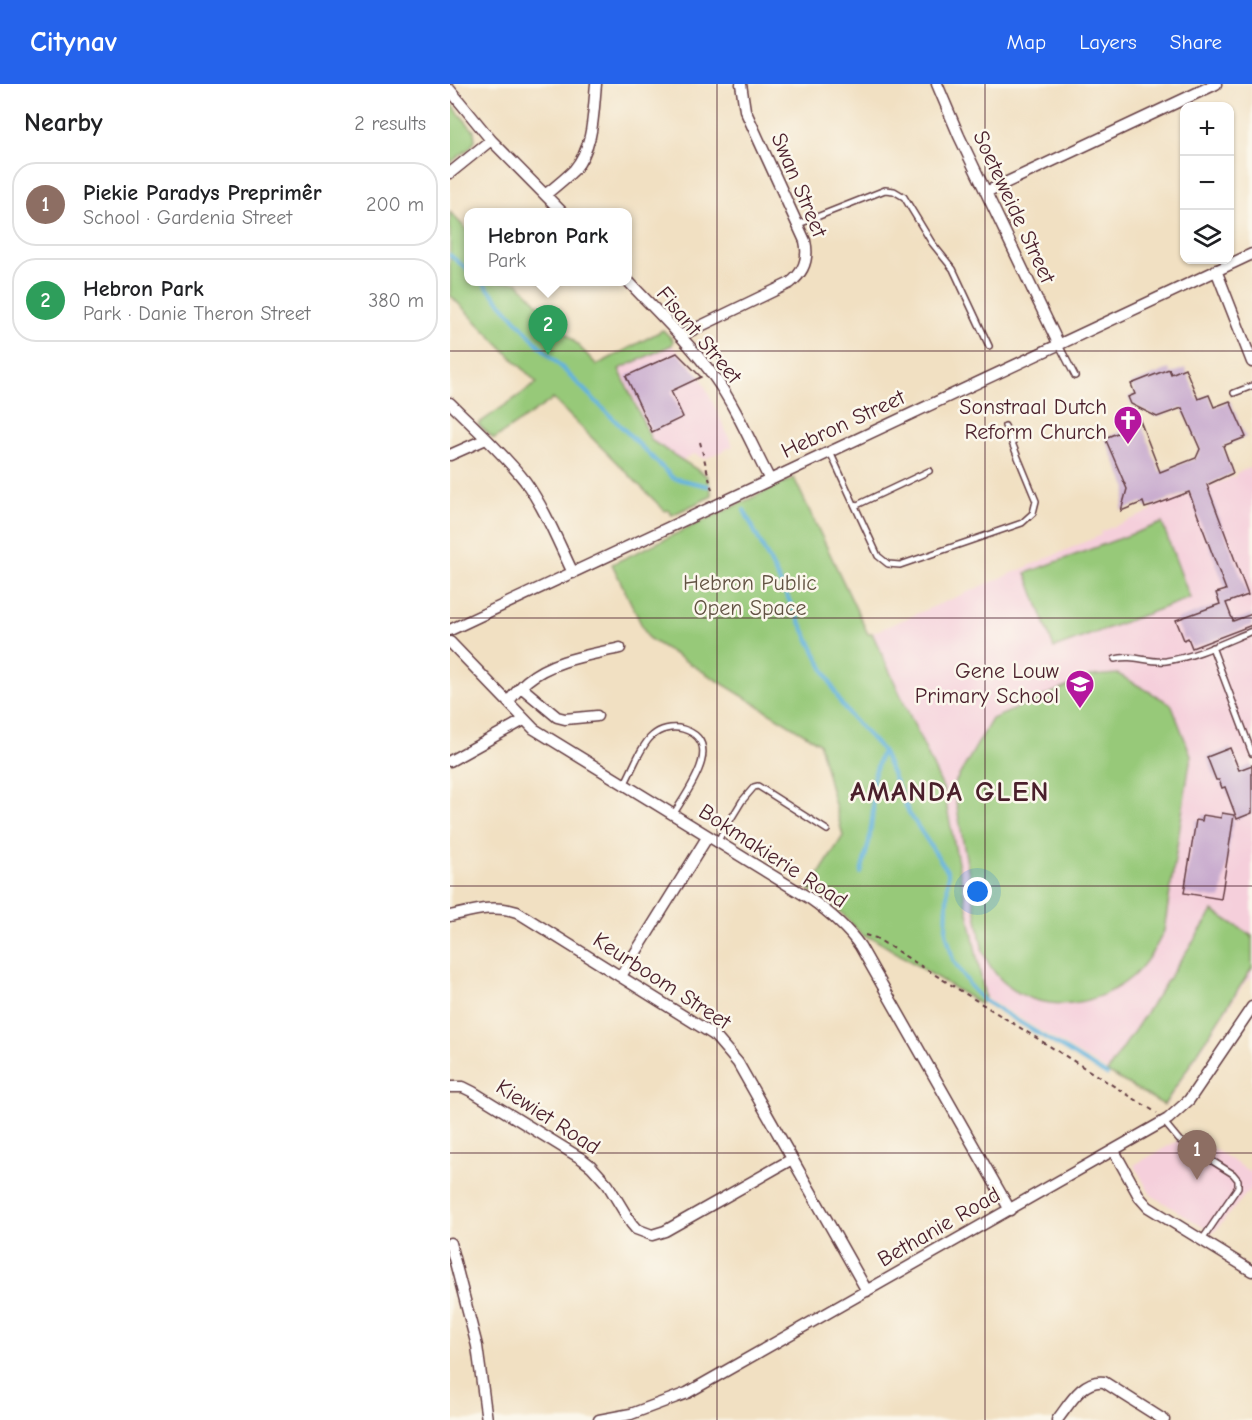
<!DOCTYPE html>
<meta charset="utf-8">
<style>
:root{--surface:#fff;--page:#f6f6f6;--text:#202124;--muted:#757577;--line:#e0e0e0;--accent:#2563eb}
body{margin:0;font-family:"Comic Neue",sans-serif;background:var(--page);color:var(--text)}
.controls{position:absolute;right:18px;top:18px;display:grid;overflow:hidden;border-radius:12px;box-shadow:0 2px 4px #0004}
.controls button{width:54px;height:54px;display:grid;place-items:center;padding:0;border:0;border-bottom:2px solid var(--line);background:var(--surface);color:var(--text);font:30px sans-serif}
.you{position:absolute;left:528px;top:808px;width:21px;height:21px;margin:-15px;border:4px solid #fff;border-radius:50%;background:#1a73e8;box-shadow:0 0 0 9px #1a73e833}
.badge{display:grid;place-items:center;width:39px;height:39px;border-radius:50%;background:var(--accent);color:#fff;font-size:20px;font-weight:700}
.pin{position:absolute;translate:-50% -50px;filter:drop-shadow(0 2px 3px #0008)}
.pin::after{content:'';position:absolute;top:32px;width:21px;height:18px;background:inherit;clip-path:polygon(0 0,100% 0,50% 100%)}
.popup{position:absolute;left:14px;top:124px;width:168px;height:78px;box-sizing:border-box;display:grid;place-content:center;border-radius:12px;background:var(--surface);filter:drop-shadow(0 2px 4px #0005);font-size:20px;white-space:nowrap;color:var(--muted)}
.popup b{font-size:22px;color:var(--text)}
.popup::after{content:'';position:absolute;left:50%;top:100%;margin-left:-12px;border:12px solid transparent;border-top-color:var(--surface)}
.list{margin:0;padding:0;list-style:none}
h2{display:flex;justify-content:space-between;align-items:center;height:78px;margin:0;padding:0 24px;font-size:26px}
h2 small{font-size:20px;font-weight:400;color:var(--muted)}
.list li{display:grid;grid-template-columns:39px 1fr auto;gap:18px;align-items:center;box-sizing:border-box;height:84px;margin:0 12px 12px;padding:0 12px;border:2px solid var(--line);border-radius:24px}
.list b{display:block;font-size:22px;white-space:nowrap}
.list p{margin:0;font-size:20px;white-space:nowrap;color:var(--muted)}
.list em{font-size:20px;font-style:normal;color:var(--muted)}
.icon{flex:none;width:33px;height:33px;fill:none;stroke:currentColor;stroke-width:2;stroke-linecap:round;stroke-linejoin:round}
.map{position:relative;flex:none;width:802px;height:1336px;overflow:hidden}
header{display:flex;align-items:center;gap:36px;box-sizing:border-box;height:84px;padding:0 30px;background:var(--accent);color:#fff}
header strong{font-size:28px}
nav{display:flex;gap:33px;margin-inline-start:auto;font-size:21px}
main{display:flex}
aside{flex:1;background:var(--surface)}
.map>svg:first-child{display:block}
.built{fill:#f5cfdb}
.green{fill:#97c979;stroke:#707452;stroke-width:1.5}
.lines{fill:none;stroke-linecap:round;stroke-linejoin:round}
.stream{stroke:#62b2dd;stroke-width:4}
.building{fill:#c8aace}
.service-casing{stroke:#633c42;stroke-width:8}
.minor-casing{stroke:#633c42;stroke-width:13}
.path{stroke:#633c42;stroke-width:2;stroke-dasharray:4.5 4.5;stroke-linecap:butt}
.service{stroke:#fff;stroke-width:5}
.minor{stroke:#fff;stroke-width:10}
.grid{fill:none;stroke:#4a1f2b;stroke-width:1.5;stroke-opacity:0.55}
.labels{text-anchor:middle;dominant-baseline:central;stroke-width:5;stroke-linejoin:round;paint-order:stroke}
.street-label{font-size:22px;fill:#4a1f2b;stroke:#fbf7ec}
.poi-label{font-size:22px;fill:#4a1f2b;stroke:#fbf7ec;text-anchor:end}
.park-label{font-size:22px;fill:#615242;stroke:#fbf7ec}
.district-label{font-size:28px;font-weight:bold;letter-spacing:1.5px;fill:#4a1f2b;stroke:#fbf7ec}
</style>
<header>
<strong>Citynav</strong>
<nav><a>Map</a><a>Layers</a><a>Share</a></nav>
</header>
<main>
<aside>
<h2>Nearby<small>2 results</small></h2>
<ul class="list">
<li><span class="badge" style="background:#8d6e63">1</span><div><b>Piekie Paradys Preprimêr</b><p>School · Gardenia Street</p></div><em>200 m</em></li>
<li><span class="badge" style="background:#2e9e5b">2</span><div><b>Hebron Park</b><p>Park · Danie Theron Street</p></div><em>380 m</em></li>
</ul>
</aside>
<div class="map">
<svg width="802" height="1336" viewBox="0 0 802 1336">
<rect width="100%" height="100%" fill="#fbf7ec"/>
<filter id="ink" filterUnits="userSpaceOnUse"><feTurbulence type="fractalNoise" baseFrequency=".0167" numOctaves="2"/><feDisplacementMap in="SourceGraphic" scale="12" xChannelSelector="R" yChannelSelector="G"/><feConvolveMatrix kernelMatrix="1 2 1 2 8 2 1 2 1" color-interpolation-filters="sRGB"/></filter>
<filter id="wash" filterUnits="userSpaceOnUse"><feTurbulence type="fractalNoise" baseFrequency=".008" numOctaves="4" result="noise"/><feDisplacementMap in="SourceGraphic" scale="24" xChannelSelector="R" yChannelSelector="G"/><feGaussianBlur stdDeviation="1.35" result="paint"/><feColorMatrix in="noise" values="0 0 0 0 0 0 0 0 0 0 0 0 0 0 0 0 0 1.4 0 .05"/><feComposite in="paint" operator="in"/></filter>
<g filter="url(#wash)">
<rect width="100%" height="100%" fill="#f1e0c2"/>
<path class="built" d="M222 261 250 291 283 362 255 375 244 370 232 376 202 357 169 285Z
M802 383V894L796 897 715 1022 535 913 493 704 422 549 651 451 650 448 702 427 701 424 786 392V389Z
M740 1050 802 1089V1103L763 1149 701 1111 684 1081Z"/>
<path class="green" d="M0 19 24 47 25 56 21 63 0 79Z
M0 128 18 147V198H67L147 281 213 246 223 256 222 261 169 285 202 357 257 392 262 412 222 431 218 426 215 427 103 315 44 355 28 340 87 299 0 211Z
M344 394 418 550 422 549 493 704 535 913 530 920 424 855 413 852 389 826 359 806 393 752 369 659 198 554 162 480Z
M712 439 740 514 604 564 576 489Z
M668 590 721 620 741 671 714 847C706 864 697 879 683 892 636 933 559 931 533 868L503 702 542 635 641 592Z
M763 827 802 852V884L714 1021 657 988Z"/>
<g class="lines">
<path class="stream" d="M0 171 18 186
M32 198 86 258 223 394 258 402
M294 426 390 618 401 633 432 666 459 729 498 788 496 848 503 876 523 906 533 916 657 991
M411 789 419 758 423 728V695L432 666"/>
</g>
<g id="blocks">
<path class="building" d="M227 269 251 293 221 307 233 333 202 348 176 292Z
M735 284 748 315 759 311 764 323 780 317 796 353 773 362 783 389 757 401 798 511 776 519 783 537 802 530V541L742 564 738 554 734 556 726 536 770 520 766 509 776 506 739 408 705 421 695 424 693 418 671 427 677 405 655 354 677 345 675 340 689 334 710 388 746 374 750 365 732 324 707 333 681 320 678 313 685 310 681 300 719 285 721 290Z
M780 664 789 686 802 681V729L787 735 775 703 772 704 769 696H766L757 673Z
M772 729 784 731 771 815 734 809 746 736 752 737 753 731 771 734Z"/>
</g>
</g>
<g filter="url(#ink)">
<use href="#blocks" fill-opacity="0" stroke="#633c42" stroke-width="1.5"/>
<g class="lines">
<g class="service-casing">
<path id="service" d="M349 140 435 106 444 107 454 113 482 159 503 185 539 262
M609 261 625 292
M784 309 802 302
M380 368 428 472 438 480 450 481 572 439 583 429 586 417 555 342
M405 422 479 387
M762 563 802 669
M665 575C683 570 698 579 716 577 745 573 775 558 802 547
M174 701C182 687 191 661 202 652 210 645 222 642 233 645 277 658 236 709 223 731
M267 758 292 717 304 703 308 702 377 746
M714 1038 729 1056 783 1090 788 1096V1103L752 1156"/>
</g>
<g class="minor-casing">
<path id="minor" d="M487 0 509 52 609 261
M0 6 41 56 112 128
M0 89 41 56
M536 108 766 0
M95 111C105 103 115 95 124 86 144 63 143 29 146 0
M766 186 802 278
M178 197C207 228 239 258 265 294 287 325 302 362 320 396
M230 252 340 199C354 188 359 174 355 157L295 26 291 0
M0 319C25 344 53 369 75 397 95 425 108 458 123 489
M0 371 36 355
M0 546 802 170
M0 558 84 645 359 814C379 828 396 842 410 862L560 1126
M71 603 107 633 115 635 147 632
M58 618C64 611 70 603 77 597 102 576 140 571 170 564
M0 677 74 636
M0 832C23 827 43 820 67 828L264 951 288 979 417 1207
M171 892 258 752
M0 1003H13L23 1008 132 1075 141 1082 158 1101 181 1139 186 1145 202 1151 215 1147 342 1075
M664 1067 690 1114 698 1123 802 1187
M0 1159 27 1262 37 1336
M149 1336 181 1330 237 1309 718 1035 739 1016 802 923
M607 1336C619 1321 632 1295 654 1298L714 1336"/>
</g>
<path class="path" d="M250 358 263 410
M415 851 426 854 707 1029"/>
<use href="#service" class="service"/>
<use href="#minor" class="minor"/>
</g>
</g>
<path class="grid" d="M267 0V1336M535 0V1336M0 267H802M0 534H802M0 802H802M0 1069H802"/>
<defs>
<g id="church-pin" transform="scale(1.5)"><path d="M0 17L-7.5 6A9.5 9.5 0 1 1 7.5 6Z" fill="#b5179e" stroke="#fbf7ec"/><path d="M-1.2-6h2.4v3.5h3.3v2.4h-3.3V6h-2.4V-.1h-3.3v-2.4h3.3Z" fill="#fff"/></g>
<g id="school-pin" transform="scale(1.5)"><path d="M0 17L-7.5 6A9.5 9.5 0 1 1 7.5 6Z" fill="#b5179e" stroke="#fbf7ec"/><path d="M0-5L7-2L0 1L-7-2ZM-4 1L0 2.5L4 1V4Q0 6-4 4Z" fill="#fff"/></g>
</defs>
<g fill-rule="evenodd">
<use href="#church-pin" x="678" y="336"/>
<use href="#school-pin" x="630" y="600"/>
</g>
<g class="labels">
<g class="street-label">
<text transform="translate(349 101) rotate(67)">Swan Street</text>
<text transform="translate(564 123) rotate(65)">Soeteweide Street</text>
<text transform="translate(249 251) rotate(50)">Fisant Street</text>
<text transform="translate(393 340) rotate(-25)">Hebron Street</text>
<text transform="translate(323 772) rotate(33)">Bokmakierie Road</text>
<text transform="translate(212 897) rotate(33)">Keurboom Street</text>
<text transform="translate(98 1033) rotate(33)">Kiewiet Road</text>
<text transform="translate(489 1143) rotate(-30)">Bethanie Road</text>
</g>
<g class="poi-label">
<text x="657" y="323">Sonstraal Dutch<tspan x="657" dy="25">Reform Church</tspan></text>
<text x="609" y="587">Gene Louw<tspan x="609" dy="25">Primary School</tspan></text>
</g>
<g class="park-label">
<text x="300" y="499">Hebron Public<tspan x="300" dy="25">Open Space</tspan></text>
</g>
<g class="district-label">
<text x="500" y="708">AMANDA GLEN</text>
</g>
</g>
</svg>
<div class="controls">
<button>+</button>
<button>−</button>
<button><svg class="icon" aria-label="layers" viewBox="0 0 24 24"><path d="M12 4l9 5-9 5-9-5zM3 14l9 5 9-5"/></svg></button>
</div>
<div class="you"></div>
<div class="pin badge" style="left:747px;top:1096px;background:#8d6e63">1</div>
<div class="pin badge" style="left:98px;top:271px;background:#2e9e5b">2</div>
<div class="popup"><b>Hebron Park</b>Park</div>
</div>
</main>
